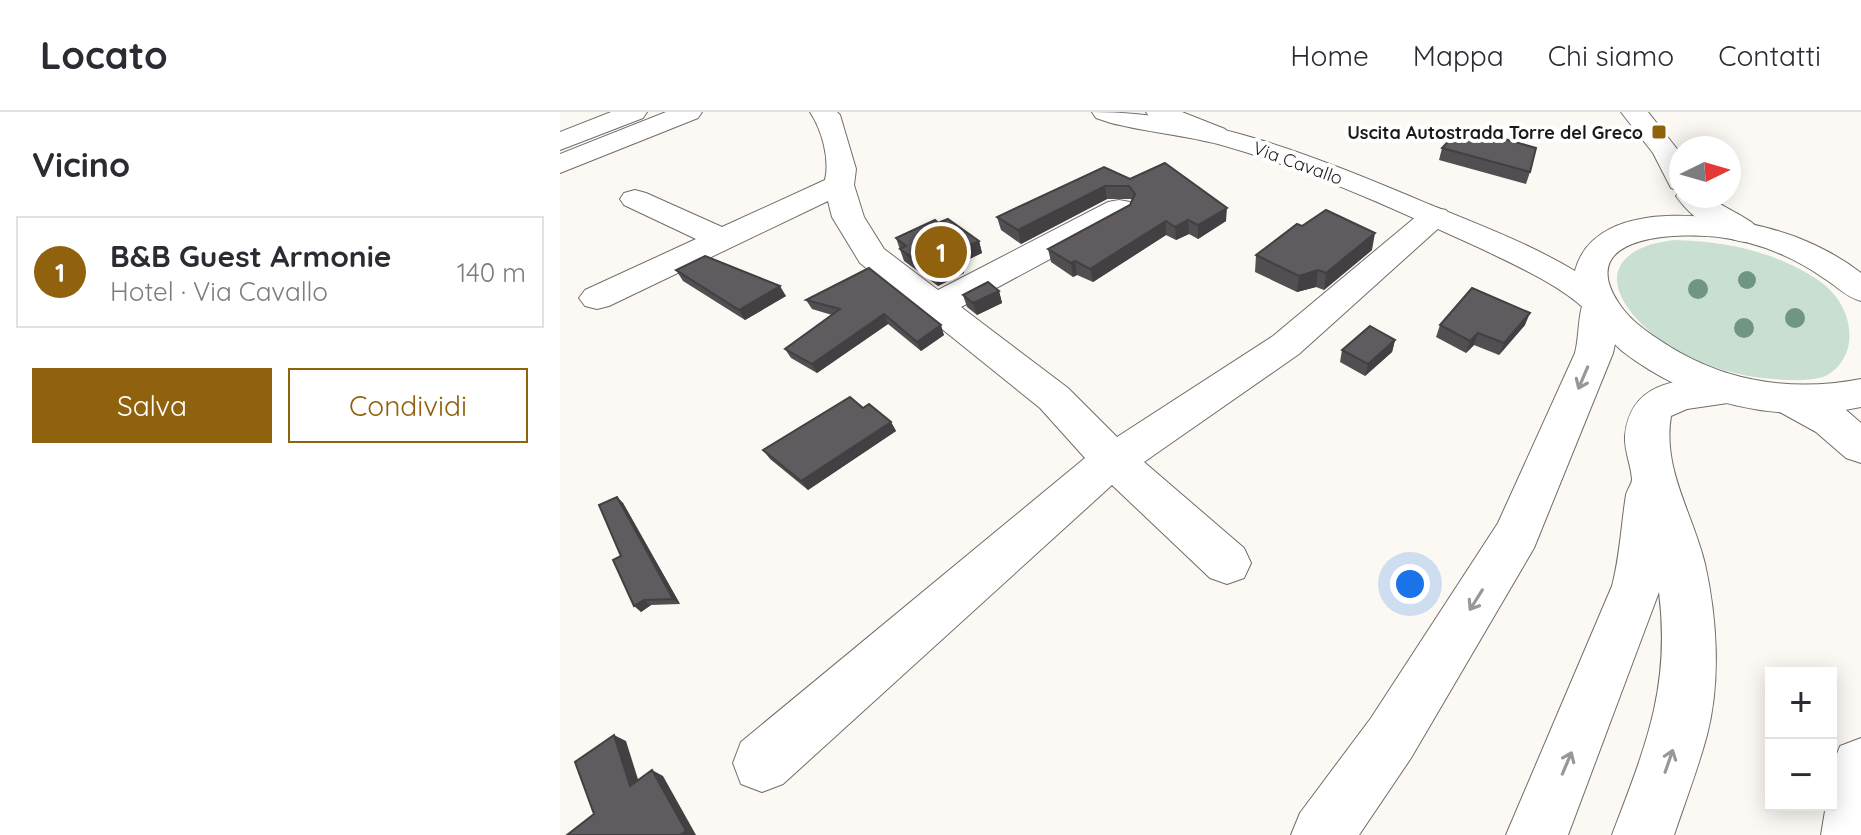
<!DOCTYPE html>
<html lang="it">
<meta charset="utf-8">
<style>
:root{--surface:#fff;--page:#f7f7f7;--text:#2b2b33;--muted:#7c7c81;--line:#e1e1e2;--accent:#91620e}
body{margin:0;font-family:Quicksand,sans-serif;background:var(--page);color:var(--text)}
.controls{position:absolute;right:24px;bottom:24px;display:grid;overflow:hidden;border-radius:0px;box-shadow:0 4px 20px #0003}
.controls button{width:72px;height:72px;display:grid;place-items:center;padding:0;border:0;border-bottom:2px solid var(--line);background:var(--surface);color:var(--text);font:40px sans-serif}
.compass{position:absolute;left:1109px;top:24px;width:72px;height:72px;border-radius:50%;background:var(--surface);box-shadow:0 4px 20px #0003;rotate:85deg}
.you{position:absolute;left:850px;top:472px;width:28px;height:28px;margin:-20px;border:6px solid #fff;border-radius:50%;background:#1a73e8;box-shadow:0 0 0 12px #1a73e833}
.badge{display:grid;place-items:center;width:52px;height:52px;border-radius:50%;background:var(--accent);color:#fff;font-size:26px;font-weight:700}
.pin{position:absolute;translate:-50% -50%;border:4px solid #fff;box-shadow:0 2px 8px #0006}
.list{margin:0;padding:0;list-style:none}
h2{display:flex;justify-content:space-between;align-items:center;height:104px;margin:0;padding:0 32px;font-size:34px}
h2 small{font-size:26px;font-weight:400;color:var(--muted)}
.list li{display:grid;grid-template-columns:52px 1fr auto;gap:24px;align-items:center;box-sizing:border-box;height:112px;margin:0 16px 16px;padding:0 16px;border:2px solid var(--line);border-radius:0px}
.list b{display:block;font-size:30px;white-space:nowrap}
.list p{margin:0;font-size:26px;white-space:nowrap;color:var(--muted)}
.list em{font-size:26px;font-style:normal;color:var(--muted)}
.actions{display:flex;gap:16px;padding:24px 32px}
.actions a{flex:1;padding:18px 0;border:2px solid var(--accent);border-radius:0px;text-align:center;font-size:28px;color:var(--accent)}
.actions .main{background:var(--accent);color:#fff}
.map{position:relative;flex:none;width:1301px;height:723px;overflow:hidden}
header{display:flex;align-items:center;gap:48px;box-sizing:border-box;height:112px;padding:0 40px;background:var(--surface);border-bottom:2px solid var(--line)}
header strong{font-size:38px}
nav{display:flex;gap:44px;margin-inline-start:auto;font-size:28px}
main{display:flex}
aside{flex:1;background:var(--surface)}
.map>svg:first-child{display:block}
.green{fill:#c9dfd1}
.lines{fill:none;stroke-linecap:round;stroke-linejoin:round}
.minor-casing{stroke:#716d69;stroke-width:2}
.major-casing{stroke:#716d69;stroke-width:2}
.highway-casing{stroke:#716d69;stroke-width:2}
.minor{fill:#fff;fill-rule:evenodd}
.major{fill:#fff;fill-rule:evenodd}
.highway{fill:#fff;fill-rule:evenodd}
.tree{fill:#719583}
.wall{fill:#524e51}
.shaded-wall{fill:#424042}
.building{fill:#5f5b5e;stroke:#424042;stroke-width:2}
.oneway{stroke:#989897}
.poi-dot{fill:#91620e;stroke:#fff;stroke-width:3}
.labels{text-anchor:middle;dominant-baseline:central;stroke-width:8;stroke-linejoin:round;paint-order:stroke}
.far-poi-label{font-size:18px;font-weight:bold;fill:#1b1a18;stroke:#fff;text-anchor:end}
.far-street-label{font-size:18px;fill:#1b1a18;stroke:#fff}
</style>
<header>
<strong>Locato</strong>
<nav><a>Home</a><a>Mappa</a><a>Chi siamo</a><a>Contatti</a></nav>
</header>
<main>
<aside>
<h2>Vicino<small></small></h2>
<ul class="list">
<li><span class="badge">1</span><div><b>B&amp;B Guest Armonie</b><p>Hotel · Via Cavallo</p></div><em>140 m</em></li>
</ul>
<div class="actions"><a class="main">Salva</a><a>Condividi</a></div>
</aside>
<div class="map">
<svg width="1301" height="723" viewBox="0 0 1301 723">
<rect width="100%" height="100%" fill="#fcf8f3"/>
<path class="green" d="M1113 128C1165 129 1214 139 1258 168 1297 194 1301 248 1263 265 1244 270 1222 268 1202 266 1169 262 1133 250 1105 231 1073 210 1027 159 1084 135 1092 131 1104 130 1113 128Z"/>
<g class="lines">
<g class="minor-casing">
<path id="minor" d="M106 0H142L138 6 0 61V42Z
M250 0H277L280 3 296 57 294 73 304 105 324 137 378 178 548 90 559 88 570 90 574 97 570 104 401 195 508 276 557 325 713 224 864 98 875 96 886 98 891 105 739 242 584 350 684 436 691 451 684 466 667 472 650 466 552 373 223 672 202 680 181 672 173 651 181 630 525 346 480 296 300 151 272 105 268 89 49 194 37 197 25 194 19 186 25 178 136 127 64 93 60 87 64 81 75 78 86 81 162 115 265 68C270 47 262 18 250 0Z
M586 0H622L665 17 669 23 665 29H645L590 6Z
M1061 0H1088L1121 42V84H1149C1165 98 1192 105 1203 122L1198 129C1170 136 1132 107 1116 84L1120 79 1111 76 1093 41Z
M1230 274 1286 298 1301 311V351L1286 346 1256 320 1216 298 1210 288 1216 278Z
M1301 626V723H1261L1266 693H1271L1272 655 1280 634Z"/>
</g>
<g class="major-casing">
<path id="major" d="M532 0C651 0 763 48 871 93 920 113 970 132 1015 159 1036 78 1180 104 1236 125 1259 134 1282 146 1301 161V189C1286 185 1278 175 1265 167 1236 146 1200 131 1165 126 1125 120 1013 120 1058 190 1067 205 1084 218 1098 227 1159 269 1229 281 1301 267V295C1218 313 1129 291 1062 239 1048 227 1039 210 1026 198 998 172 957 154 922 137 837 98 748 57 658 32 623 23 586 20 551 11L536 6Z"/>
</g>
<g class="highway-casing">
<path id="highway" d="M51 0H87L83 6 0 38V20Z
M1040 180 1053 183C1063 199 1057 223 1053 241L974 436 851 646 799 723H731L740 701 811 606 938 411 1015 241C1020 223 1017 198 1027 183Z
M1174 264 1188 268 1194 278 1188 288 1127 297 1111 304C1102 357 1133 402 1145 452 1157 506 1161 569 1147 623 1138 657 1125 690 1114 723H1052C1085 636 1111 576 1099 480L1008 723H946L1052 474C1060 444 1061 414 1066 383 1067 378 1072 372 1072 367 1071 353 1064 338 1065 324 1071 264 1126 268 1174 264Z"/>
</g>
<use href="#minor" class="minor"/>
<use href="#major" class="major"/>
<use href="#highway" class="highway"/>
</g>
<g class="tree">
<circle cx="1187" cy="168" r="9"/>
<circle cx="1138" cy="177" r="10"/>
<circle cx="1235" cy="206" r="10"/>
<circle cx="1184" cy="216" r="10"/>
</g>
<path class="wall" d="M882 36 970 60 966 72 879 48Z
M544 55 666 109 638 127 629 122 616 128 606 123 533 170 517 163 513 165 491 150 488 137 570 93 572 89 571 87H547L461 132 441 118 437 105Z
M378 111 419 129 422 141 401 151 404 161 378 174 344 149 336 126Z
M812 138 764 178 756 175 737 180 695 160 696 143Z
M309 156 384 223 361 239 328 212 257 261 231 246 225 237 272 203 252 197 246 188Z
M116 158 226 184 185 208 123 169Z
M439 179 442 191 417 203 407 195 403 183Z
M880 213H965L939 243 914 233 906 241 876 225Z
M835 228 832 240 805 264 780 250 782 238Z
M303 296 331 310 336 319 248 378 210 347 203 338Z
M57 385 63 391 120 492 91 493 81 500 61 444Z"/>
<path class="shaded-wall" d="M545 74 547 87 461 132 458 118Z
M667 96 666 109 638 127V113Z
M628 108 629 122 616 128 615 115Z
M606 109V123L533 170 530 157Z
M815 121 812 138 764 178 766 161Z
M419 129 422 141 401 151 404 161 378 174 374 162 391 142Z
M515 149 517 163 513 165 511 151Z
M758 158 756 175 737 180 739 164Z
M220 174 226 184 185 208 179 198Z
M439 179 442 191 417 203 413 191Z
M970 201 965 213 939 243 944 231Z
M324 202 328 212 257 261 252 252Z
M381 213 384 223 361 239 357 230Z
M918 221 914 233 906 241 910 229Z
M835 228 832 240 805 264 808 252Z
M331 310 336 319 248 378 241 369Z
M57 385 63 391 120 492 113 487Z
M84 488 91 493 81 500 74 494Z
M54 623 66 629 82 680 70 674Z
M92 658 103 664 136 723H120Z"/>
<path class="building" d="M902 15 976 36 970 60 882 36Z
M605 51 667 96 638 113 628 108 615 115 606 109 530 157 515 149 511 151 488 137 570 93 575 82 569 74H545L458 118 437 105 544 55 570 67Z
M766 98 815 121 766 161 758 158 739 164 696 143 737 112 742 114Z
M388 107 419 129 391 142 400 149 374 162 340 137 346 134 336 126 375 108 378 111Z
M145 144 220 174 179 198 116 158Z
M309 156 381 213 357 230 324 202 252 252 225 237 280 197 246 188Z
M428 170 439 179 413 191 403 183Z
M912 176 970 201 944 231 918 221 910 229 880 213Z
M810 214 835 228 808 252 782 238Z
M290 285 303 296 309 292 331 310 241 369 203 338Z
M57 385 113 487 84 488 74 494 53 448 61 444 39 393Z
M54 623 70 674 92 658 126 719 120 723H7L34 702 15 650Z"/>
<defs><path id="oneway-shaft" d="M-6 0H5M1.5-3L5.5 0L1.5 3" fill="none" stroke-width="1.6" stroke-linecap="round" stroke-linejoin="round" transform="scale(2)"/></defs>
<g class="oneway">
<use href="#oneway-shaft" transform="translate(1023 266) rotate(113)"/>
<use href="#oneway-shaft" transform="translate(916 488) rotate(122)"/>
<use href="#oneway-shaft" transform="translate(1109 649) rotate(-71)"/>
<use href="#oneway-shaft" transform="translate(1007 651) rotate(-67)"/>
</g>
<rect class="poi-dot" x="1091" y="12" width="16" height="16" rx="4"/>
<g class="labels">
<g class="far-poi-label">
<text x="1083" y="20">Uscita Autostrada Torre del Greco</text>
</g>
<g class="far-street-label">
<text transform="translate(738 51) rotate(20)">Via Cavallo</text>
</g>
</g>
</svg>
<div class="controls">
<button>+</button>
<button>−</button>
</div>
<svg class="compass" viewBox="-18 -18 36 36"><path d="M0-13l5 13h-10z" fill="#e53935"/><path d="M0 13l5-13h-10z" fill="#7c7c81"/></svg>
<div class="you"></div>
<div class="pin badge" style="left:381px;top:140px">1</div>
</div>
</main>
